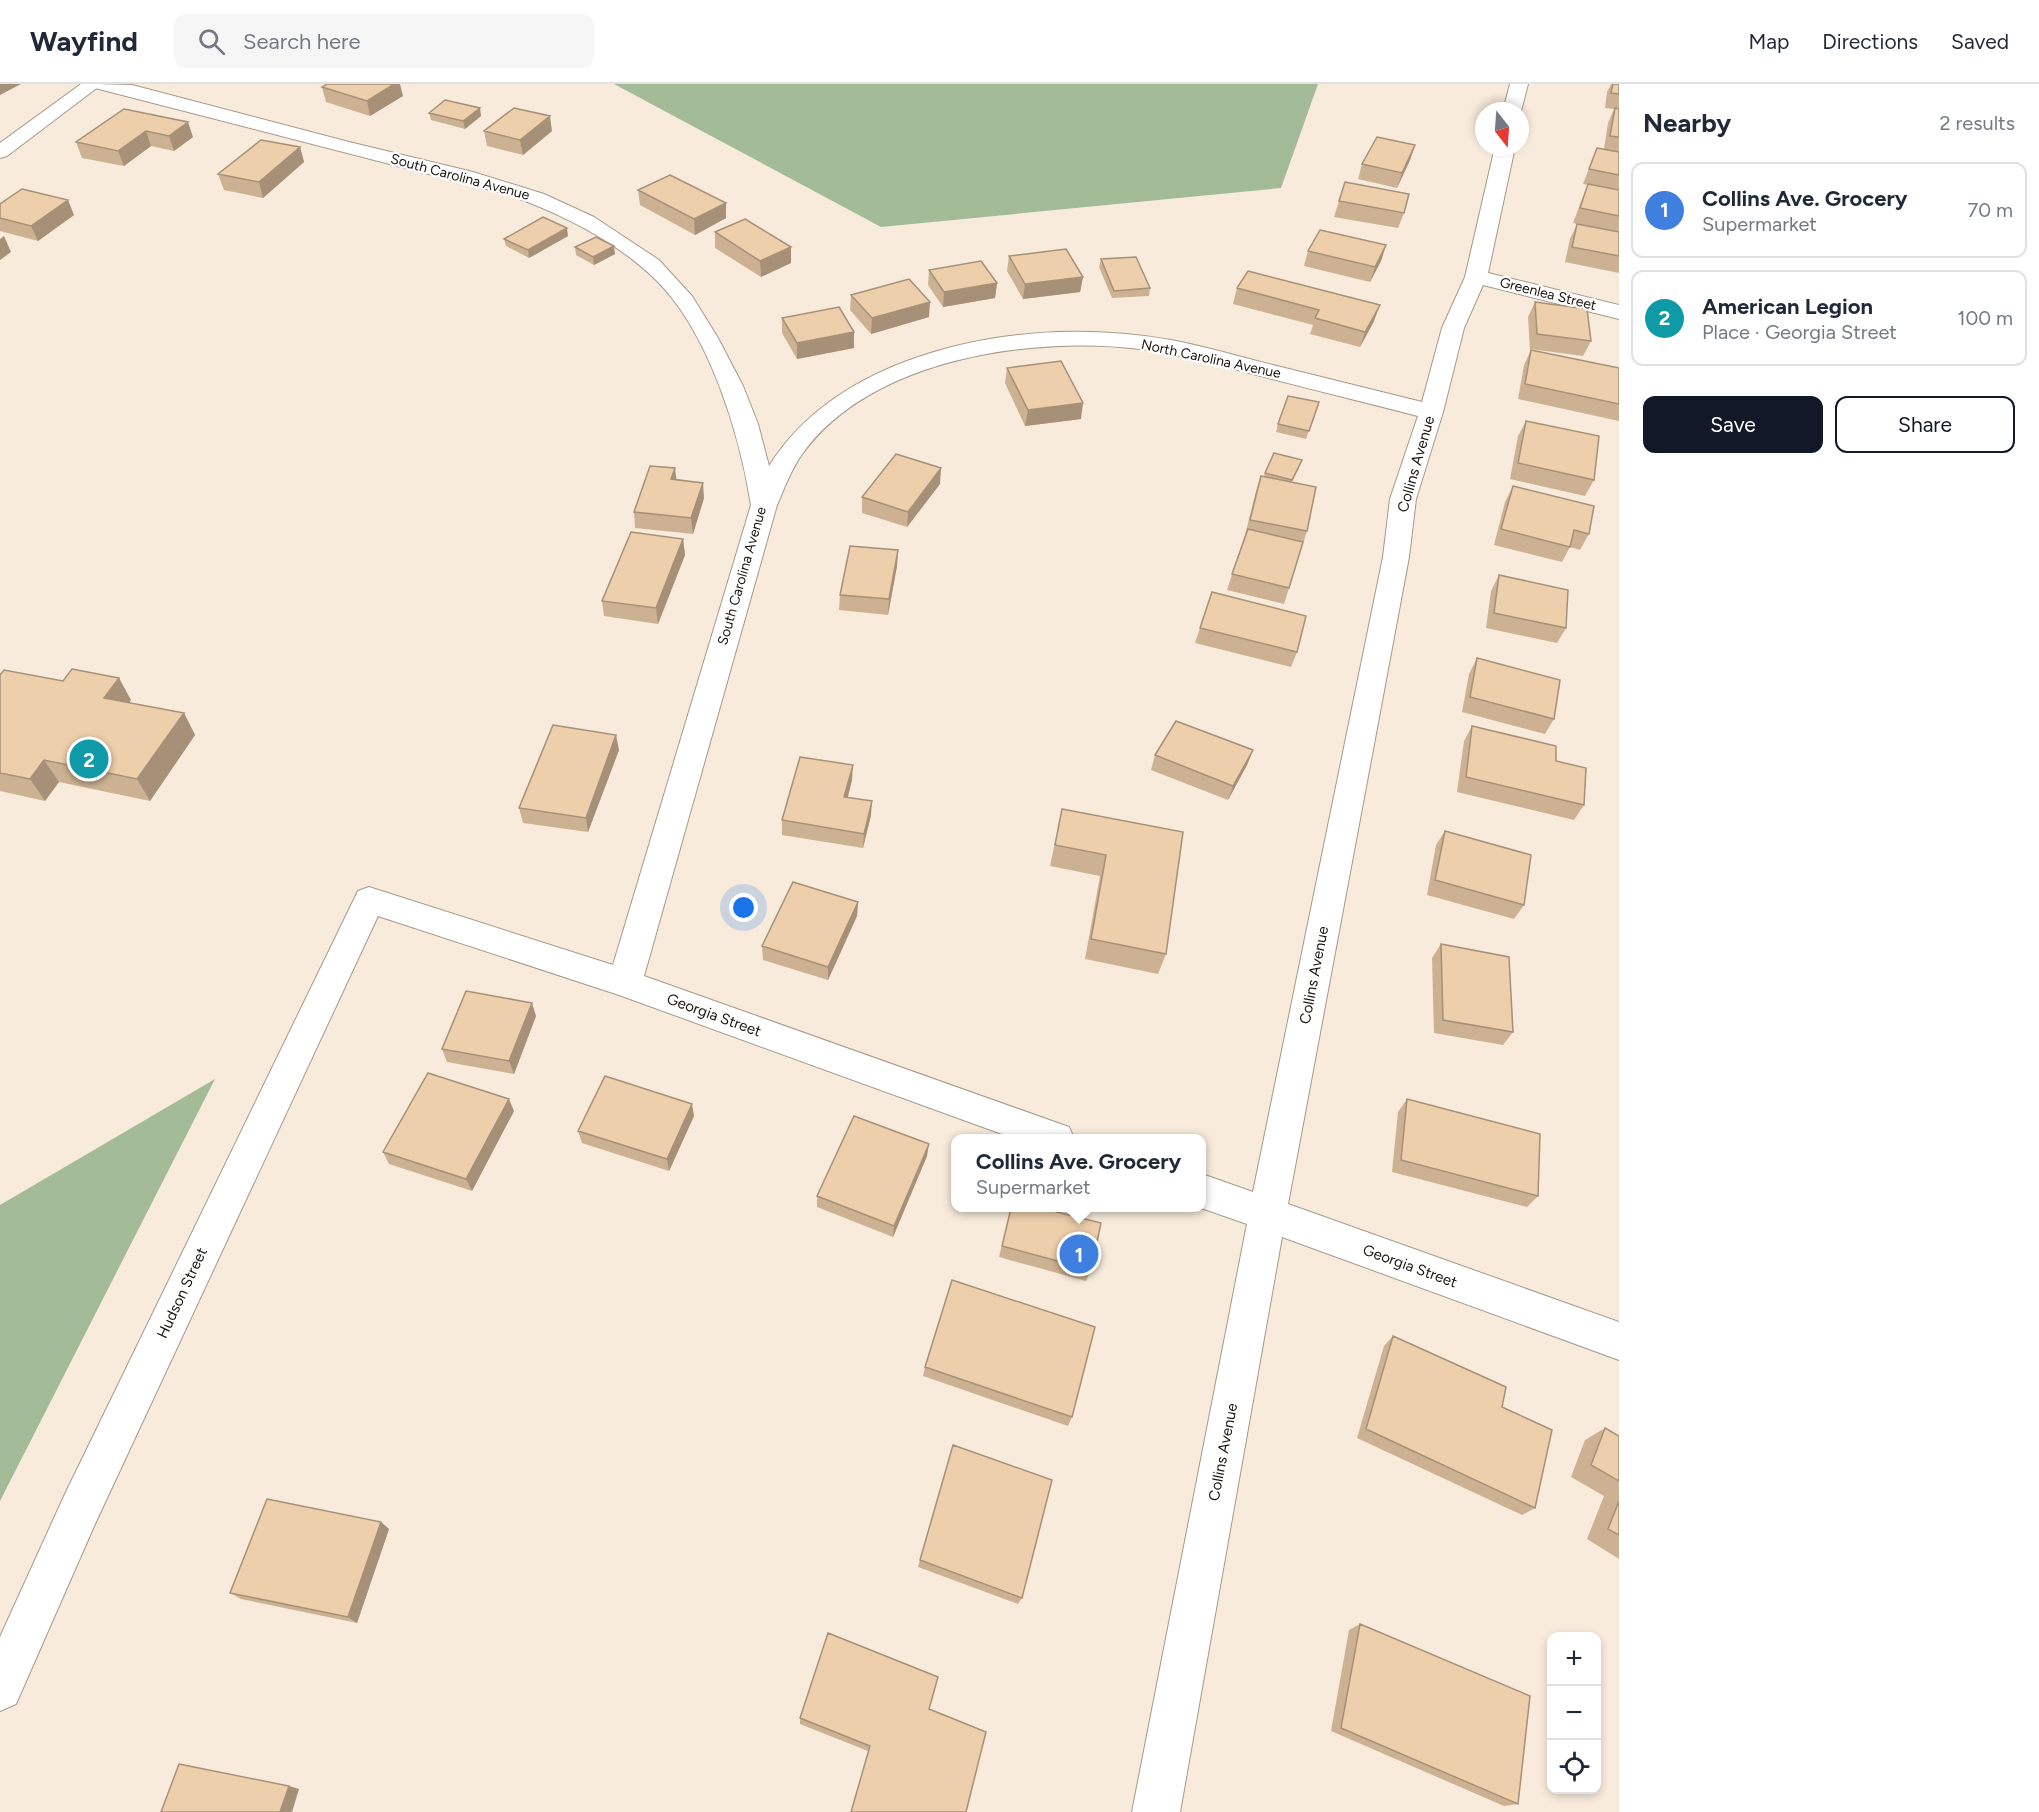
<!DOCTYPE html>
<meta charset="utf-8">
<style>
:root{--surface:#fff;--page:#f6f6f7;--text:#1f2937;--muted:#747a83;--line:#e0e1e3;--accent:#111827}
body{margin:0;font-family:Figtree,sans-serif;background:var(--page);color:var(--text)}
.controls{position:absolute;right:18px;bottom:18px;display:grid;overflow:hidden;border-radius:12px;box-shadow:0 3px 9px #0003}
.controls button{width:54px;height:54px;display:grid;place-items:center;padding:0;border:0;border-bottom:2px solid var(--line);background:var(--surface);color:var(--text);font:30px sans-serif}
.compass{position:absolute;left:1475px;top:18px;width:54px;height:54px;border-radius:50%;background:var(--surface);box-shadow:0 3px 9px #0003;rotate:163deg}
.you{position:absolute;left:744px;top:824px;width:21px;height:21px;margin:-15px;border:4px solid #fff;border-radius:50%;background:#1a73e8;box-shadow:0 0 0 9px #1a73e833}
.badge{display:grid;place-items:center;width:39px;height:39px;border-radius:50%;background:var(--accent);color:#fff;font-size:20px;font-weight:700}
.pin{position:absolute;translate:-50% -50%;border:3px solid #fff;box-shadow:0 2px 6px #0006}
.popup{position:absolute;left:951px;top:1050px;width:255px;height:78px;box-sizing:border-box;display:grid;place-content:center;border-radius:12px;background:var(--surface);filter:drop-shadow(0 2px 4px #0005);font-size:20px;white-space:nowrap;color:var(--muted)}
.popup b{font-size:22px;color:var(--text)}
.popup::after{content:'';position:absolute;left:50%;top:100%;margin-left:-12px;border:12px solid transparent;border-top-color:var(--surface)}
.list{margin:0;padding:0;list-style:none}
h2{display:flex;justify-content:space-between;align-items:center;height:78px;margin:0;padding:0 24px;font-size:26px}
h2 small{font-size:20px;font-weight:400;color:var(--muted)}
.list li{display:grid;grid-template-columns:39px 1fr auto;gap:18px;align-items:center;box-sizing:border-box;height:96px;margin:0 12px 12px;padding:0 12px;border:2px solid var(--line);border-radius:12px}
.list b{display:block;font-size:22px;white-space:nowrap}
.list p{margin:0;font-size:20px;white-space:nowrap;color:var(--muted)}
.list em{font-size:20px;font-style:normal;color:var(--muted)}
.actions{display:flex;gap:12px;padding:18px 24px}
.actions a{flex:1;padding:14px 0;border:2px solid var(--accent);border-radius:12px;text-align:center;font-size:21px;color:var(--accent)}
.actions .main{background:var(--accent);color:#fff}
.icon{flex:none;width:33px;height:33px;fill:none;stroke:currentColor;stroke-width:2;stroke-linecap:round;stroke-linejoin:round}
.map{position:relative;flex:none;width:1619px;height:1728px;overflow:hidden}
header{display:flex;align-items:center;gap:36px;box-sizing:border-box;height:84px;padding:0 30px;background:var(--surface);border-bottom:2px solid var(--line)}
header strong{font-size:28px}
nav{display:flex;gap:33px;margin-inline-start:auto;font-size:21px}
.search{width:420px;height:54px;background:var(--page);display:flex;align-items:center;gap:15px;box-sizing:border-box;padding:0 21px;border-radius:12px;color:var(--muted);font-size:22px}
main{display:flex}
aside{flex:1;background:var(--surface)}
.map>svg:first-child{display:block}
.forest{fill:#a3bc97}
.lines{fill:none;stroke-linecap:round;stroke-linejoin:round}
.minor-casing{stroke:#a5998a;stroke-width:2}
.tertiary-casing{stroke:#a5998a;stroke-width:2}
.minor{fill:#fff;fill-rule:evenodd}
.tertiary{fill:#fff;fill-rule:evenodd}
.wall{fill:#ccb293}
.shaded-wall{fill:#a69178}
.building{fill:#edcfab;stroke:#a69178;stroke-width:1.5}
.labels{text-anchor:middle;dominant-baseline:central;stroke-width:4.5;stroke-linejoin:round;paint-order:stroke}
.far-street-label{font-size:14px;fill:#19150f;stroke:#fff}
.street-label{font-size:15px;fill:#19150f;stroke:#fff}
</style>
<header>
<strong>Wayfind</strong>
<div class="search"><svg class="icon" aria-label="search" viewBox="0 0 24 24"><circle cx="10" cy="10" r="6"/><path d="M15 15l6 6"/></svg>Search here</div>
<nav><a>Map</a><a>Directions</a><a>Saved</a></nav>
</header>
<main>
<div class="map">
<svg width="1619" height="1728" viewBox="0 0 1619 1728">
<rect width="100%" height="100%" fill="#f8ebdc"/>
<path class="forest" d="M614 0H1318L1281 104 881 143Z
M215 995 0 1417V1121Z"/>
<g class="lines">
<g class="minor-casing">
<path id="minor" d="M93 0 132 1 349 58 473 88 544 110 594 133 659 176 692 212 718 254 743 302 758 340 769 382C802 330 851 298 907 277 991 246 1083 241 1171 256 1208 263 1244 274 1281 283 1328 295 1375 306 1422 318L1442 244 1465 193 1495 63H1515L1488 189 1619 221V235L1483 201 1464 244 1443 328 1416 415 1409 473 1288 1120 1619 1238V1276L1282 1153 1180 1728H1132L1247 1140 1201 1124 1202 1090 1253 1108 1383 473 1390 415 1418 332C1368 319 1318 307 1268 294 1226 283 1184 271 1140 265 1032 252 872 274 803 369 791 385 785 403 777 421L644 892 1069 1043 1074 1054H1013L619 911 378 832 95 1440 16 1620 0 1627V1553L65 1410 358 807 369 803 613 881 751 421C740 350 709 248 656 196 615 156 560 129 506 110L95 4Z
M1510 0H1528L1520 31V27H1503Z"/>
</g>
<g class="tertiary-casing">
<path id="tertiary" d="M81 0H102L7 72 0 74V59Z"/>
</g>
<use href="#minor" class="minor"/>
<use href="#tertiary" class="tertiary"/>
</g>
<path class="wall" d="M1611 0H1619V189L1565 178 1570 155 1577 140 1573 139 1582 115 1588 101 1583 100 1597 64 1604 65 1608 39 1614 25 1605 24 1607 8Z
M322 3 403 12 370 32 326 18Z
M124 25 193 53 174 67 151 62 124 82 82 74 76 58Z
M429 29 481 32 465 45 431 36Z
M484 47H552L523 71 487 62Z
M1415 61 1410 76 1397 104 1358 95 1362 80Z
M300 63 304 78 263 114 224 106 218 90Z
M1345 98 1404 129 1398 144 1334 133Z
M638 106 726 134 695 151 640 121Z
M0 120 74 131 38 157 0 147Z
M715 148 791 179 761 193 715 164Z
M568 152 529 174 506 162 504 155Z
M1386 161 1381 177 1370 198 1304 182 1308 167Z
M575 163 615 170 594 181 576 171Z
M1009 172 1083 193 1080 208 1023 215 1007 187Z
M1101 175 1150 204 1149 212 1112 214 1099 183Z
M929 186 997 199 995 214 943 223 928 201Z
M1237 204 1374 237 1360 263 1310 250 1313 241 1233 220Z
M851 211 929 233 871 250 850 226Z
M1535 218 1591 257 1583 272 1530 265 1528 233Z
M782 234 854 264 797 275 782 249Z
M1531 266 1619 284V337L1518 315 1524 281Z
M1007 284 1081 335 1025 342 1005 299Z
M1319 318 1306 355 1276 348 1278 340Z
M1526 337 1594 396 1585 412 1510 395 1518 352Z
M1299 384 1292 398 1307 447 1284 520 1227 506 1245 451 1256 407 1261 392H1264L1265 389Z
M676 396 704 414 693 450 635 444 634 428Z
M940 400 907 443 862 429V413Z
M1513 402 1589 450 1580 466 1570 463 1562 478 1494 461 1505 418Z
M683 455 685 471 658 540 604 532 602 517Z
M898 466 897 482 888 531 839 526 840 511Z
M1499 491 1566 544 1557 559 1486 544 1491 507Z
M1200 544 1297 568 1291 583 1195 559Z
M1477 574 1554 635 1545 650 1462 628 1469 590Z
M0 591 131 616 129 619 184 629 195 651 150 717 59 698 45 717 0 707Z
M1472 642 1556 677 1584 721 1574 736 1457 708 1464 657Z
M619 666 588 748 523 739 519 724Z
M1253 666 1247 681 1228 716 1151 686 1155 671Z
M852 696 848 713 871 731 863 764 782 751V736Z
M1062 725 1183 748 1166 870 1158 890 1085 875 1100 792 1050 782Z
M1445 747 1524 821 1514 835 1427 811 1436 761Z
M858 818 857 832 828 896 763 876 762 862Z
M1441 860 1513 948 1503 961 1434 949 1432 874Z
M536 932 514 990 447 978 442 965Z
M1407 1015 1538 1112 1527 1123 1392 1088 1398 1028Z
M514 1027 472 1107 389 1080 383 1068Z
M694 1032 669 1087 582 1059 578 1047Z
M927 1072 893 1153 817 1123V1112Z
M1011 1124 1091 1186 1086 1197 999 1173Z
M1393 1252 1502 1323 1535 1424 1522 1431 1357 1354 1384 1262Z
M925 1283 1072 1333 1068 1342 923 1292Z
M1605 1344 1619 1352V1475L1587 1455 1604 1412 1571 1393 1585 1356Z
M953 1361 1022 1514 1018 1520 918 1483Z
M381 1438 389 1445 357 1539 241 1515 230 1509Z
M1360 1540 1518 1720 1504 1722 1331 1647 1349 1546Z
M929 1625 868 1667 800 1640V1634Z"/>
<path class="shaded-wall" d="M0 0H21L0 11Z
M388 0H400L403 12 370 32 367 17Z
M480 24 481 32 465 45 463 37Z
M550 32 552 47 523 71 520 56Z
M188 38 193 53 174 67 169 52Z
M146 47 151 62 124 82 118 67Z
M1415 61 1410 76 1397 104 1402 89Z
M300 63 304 78 263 114 259 98Z
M68 116 74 131 38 157 31 142Z
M726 119V134L695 151 694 135Z
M567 144 568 152 529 174 528 166Z
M4 152 11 168 0 176V155Z
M1386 161 1381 177 1370 198 1375 183Z
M614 162 615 170 594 181 593 173Z
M791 163V179L761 193 760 177Z
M1083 193 1080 208 1023 215 1025 200Z
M997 199 995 214 943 223 944 208Z
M930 218 929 233 871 250 872 234Z
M1380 221 1374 237 1360 263 1365 248Z
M854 248V264L797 275V259Z
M1083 319 1081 335 1025 342 1028 326Z
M675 384 677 400 671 395Z
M941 384 940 400 907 443 908 428Z
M703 399 704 414 693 450 691 434Z
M683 455 685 471 658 540 656 524Z
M898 466 897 482 888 531 889 515Z
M119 594 131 616 116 636 104 614Z
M184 629 195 651 150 717 137 695Z
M616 651 619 666 588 748 586 734Z
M1253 666 1247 681 1228 716 1233 702Z
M44 676 59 698 45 717 30 695Z
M853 681 852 696 844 727V713Z
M872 717 871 731 863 764 864 750Z
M858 818 857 832 828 896V883Z
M532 919 536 932 514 990 509 977Z
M509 1015 514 1027 472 1107 466 1095Z
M692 1020 694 1032 669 1087 667 1075Z
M929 1060 927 1072 893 1153 894 1142Z
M381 1438 389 1445 357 1539 348 1533Z
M289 1702 299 1705 292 1728H280Z"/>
<path class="building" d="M327 0H394L367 17 322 3Z
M1613 0H1619V10L1611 9Z
M445 16 480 24 463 37 429 29Z
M514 24 550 32 520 56 484 47Z
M1615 24 1619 25V53L1610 52Z
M124 25 188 38 169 52 146 47 118 67 76 58Z
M1377 53 1415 61 1402 89 1362 80Z
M261 56 300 63 259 98 218 90Z
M1597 64 1619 68V91L1589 85Z
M670 91 726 119 694 135 638 106Z
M1345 98 1409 110 1404 129 1339 117Z
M1588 100 1619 106V132L1580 124Z
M22 105 68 116 31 142 0 134V120Z
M543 133 567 144 528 166 504 155Z
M745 135 791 163 760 177 715 148Z
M1577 140 1619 148V172L1572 163Z
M1320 146 1386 161 1375 183 1308 167Z
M596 153 614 162 593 173 575 163Z
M1066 165 1083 193 1025 200 1009 172Z
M1136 173 1150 204 1114 207 1101 175Z
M981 177 997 199 944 208 929 186Z
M1248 187 1380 221 1365 248 1315 234 1319 226 1237 204Z
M909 195 930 218 872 234 851 211Z
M1535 218 1587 225 1591 257 1537 250Z
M839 223 854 248 797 259 782 234Z
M1531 266 1619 284V320L1525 300Z
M1061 277 1083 319 1028 326 1007 284Z
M1288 312 1319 318 1309 347 1278 340Z
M1526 337 1599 352 1594 396 1518 379Z
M1274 369 1302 376 1292 396 1265 389Z
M896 370 941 384 908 428 862 413Z
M650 382 675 384 671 395 703 399 691 434 634 428Z
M1261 392 1316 403 1307 447 1250 436Z
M1513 402 1594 422 1589 450 1574 446 1570 463 1501 445Z
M1248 445 1303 458 1289 504 1232 490Z
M631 448 683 455 656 524 602 517Z
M850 462 898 466 889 515 840 511Z
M1499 491 1568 506 1566 544 1494 529Z
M1212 508 1306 532 1297 568 1200 544Z
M1477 574 1560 596 1554 635 1470 613Z
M72 585 119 594 104 614 184 629 137 695 44 676 30 695 0 689V591L4 586 63 597Z
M1176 637 1253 666 1233 702 1155 671Z
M553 641 616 651 586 734 519 724Z
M1472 642 1556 662V677L1586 684 1584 721 1466 693Z
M800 673 853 681 844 713 872 717 864 750 782 736Z
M1062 725 1183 748 1166 870 1091 855 1106 771 1055 761Z
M1445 747 1531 771 1524 821 1435 796Z
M793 798 858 818 828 883 762 862Z
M1441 860 1509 873 1513 948 1443 936Z
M466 907 532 919 509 977 442 965Z
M428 989 509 1015 466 1095 383 1068Z
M605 992 692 1020 667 1075 578 1047Z
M1407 1015 1540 1050 1538 1112 1401 1076Z
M854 1032 929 1060 894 1142 817 1112Z
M1011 1124H1041L1101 1139 1091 1186 1002 1162Z
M952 1196 1095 1243 1072 1333 925 1283Z
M1393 1252 1506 1303 1502 1323 1552 1346 1535 1424 1366 1345Z
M1605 1344 1619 1352V1397L1591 1381Z
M953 1361 1052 1396 1022 1514 920 1476Z
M267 1415 381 1438 348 1533 230 1509Z
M1619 1417V1451L1608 1445Z
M1360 1540 1530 1612 1518 1720 1341 1644Z
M828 1549 938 1593 929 1625 986 1648 966 1728H851L870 1662 800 1634Z
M179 1680 289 1702 280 1728H161Z"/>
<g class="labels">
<g class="far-street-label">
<text transform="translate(460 93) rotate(15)">South Carolina Avenue</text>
<text transform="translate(1548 210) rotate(14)">Greenlea Street</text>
<text transform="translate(1211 275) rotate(12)">North Carolina Avenue</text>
<text transform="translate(742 492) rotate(-74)">South Carolina Avenue</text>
</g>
<g class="street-label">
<text transform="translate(1416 380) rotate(-74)">Collins Avenue</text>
<text transform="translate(1314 891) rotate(-79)">Collins Avenue</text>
<text transform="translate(714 931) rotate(20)">Georgia Street</text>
<text transform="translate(1410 1182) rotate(20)">Georgia Street</text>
<text transform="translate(182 1209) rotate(-65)">Hudson Street</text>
<text transform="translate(1223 1368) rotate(-79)">Collins Avenue</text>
</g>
</g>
</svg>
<div class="controls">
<button>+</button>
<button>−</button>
<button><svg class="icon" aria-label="locate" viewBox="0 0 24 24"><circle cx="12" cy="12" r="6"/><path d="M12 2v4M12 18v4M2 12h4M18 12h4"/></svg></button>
</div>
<svg class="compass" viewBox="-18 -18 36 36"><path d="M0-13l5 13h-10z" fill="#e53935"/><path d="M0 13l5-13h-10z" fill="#747a83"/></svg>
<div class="you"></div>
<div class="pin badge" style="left:1079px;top:1170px;background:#3f7fe0">1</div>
<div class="popup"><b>Collins Ave. Grocery</b>Supermarket</div>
<div class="pin badge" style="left:89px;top:675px;background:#0f9aa8">2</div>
</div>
<aside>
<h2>Nearby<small>2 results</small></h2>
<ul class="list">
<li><span class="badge" style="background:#3f7fe0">1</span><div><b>Collins Ave. Grocery</b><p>Supermarket</p></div><em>70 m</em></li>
<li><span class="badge" style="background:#0f9aa8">2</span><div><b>American Legion</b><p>Place · Georgia Street</p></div><em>100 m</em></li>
</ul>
<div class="actions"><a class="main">Save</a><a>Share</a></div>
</aside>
</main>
